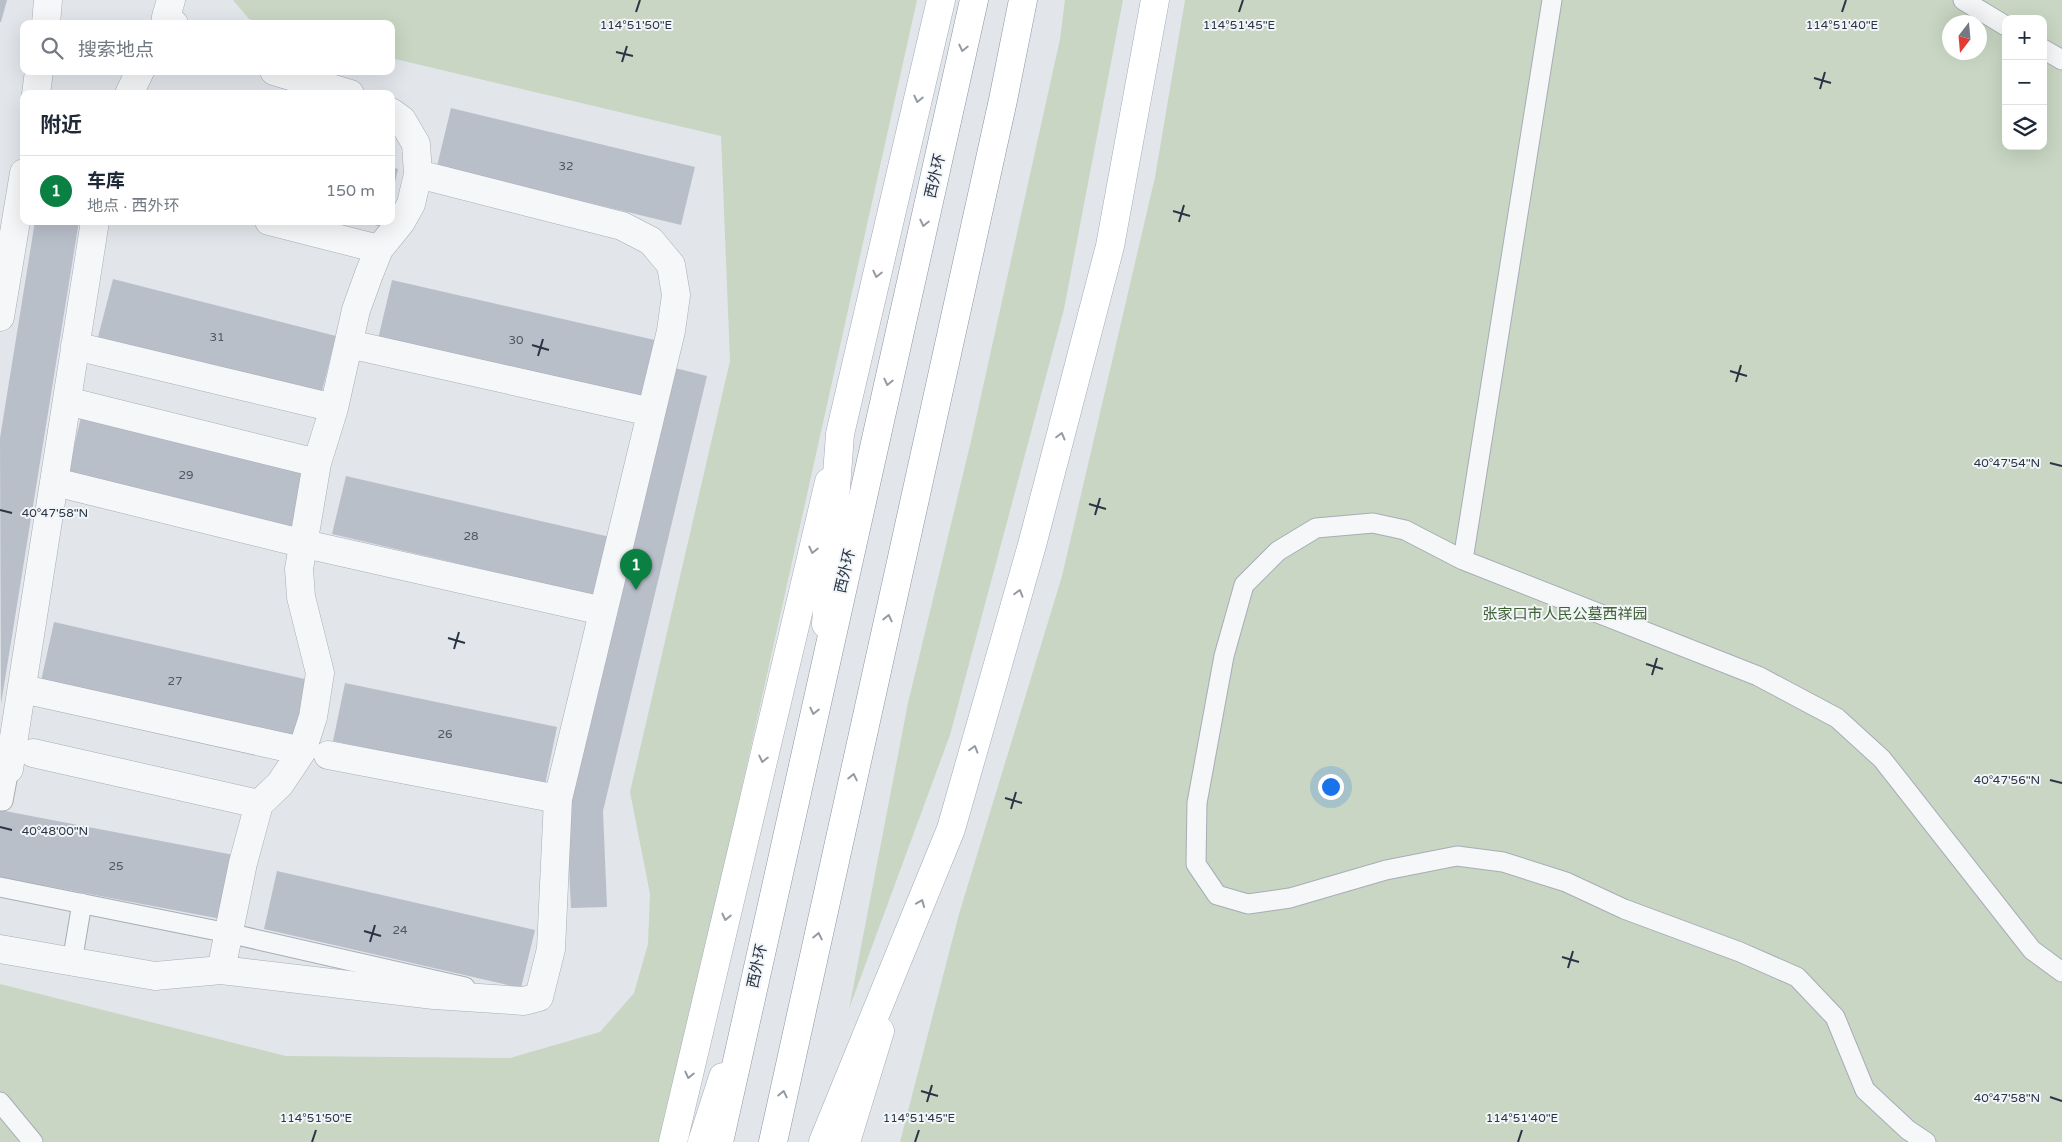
<!DOCTYPE html>
<html lang="zh">
<meta charset="utf-8">
<style>
:root{--surface:#fff;--page:#f2f2f3;--text:#1f2937;--muted:#747a83;--line:#e0e1e3;--accent:#0b8043}
body{margin:0;font-family:"Varela Round","Noto Sans SC",sans-serif;background:var(--page);color:var(--text)}
.controls{position:absolute;right:15px;top:15px;display:grid;overflow:hidden;border-radius:10px;box-shadow:0 5px 20px #0002}
.controls button{width:45px;height:45px;display:grid;place-items:center;padding:0;border:0;border-bottom:1px solid var(--line);background:var(--surface);color:var(--text);font:25px sans-serif}
.compass{position:absolute;left:1942px;top:15px;width:45px;height:45px;border-radius:50%;background:var(--surface);box-shadow:0 5px 20px #0002;rotate:196deg}
.you{position:absolute;left:1330px;top:786px;width:18px;height:18px;margin:-12px;border:4px solid #fff;border-radius:50%;background:#1a73e8;box-shadow:0 0 0 8px #1a73e833}
.badge{display:grid;place-items:center;width:32px;height:32px;border-radius:50%;background:var(--accent);color:#fff;font-size:16px;font-weight:700}
.pin{position:absolute;translate:-50% -41px;filter:drop-shadow(0 1px 2px #0008)}
.pin::after{content:'';position:absolute;top:26px;width:18px;height:15px;background:inherit;clip-path:polygon(0 0,100% 0,50% 100%)}
.list{margin:0;padding:0;list-style:none}
h2{display:flex;justify-content:space-between;align-items:center;height:65px;margin:0;padding:0 20px;font-size:21px}
h2 small{font-size:16px;font-weight:400;color:var(--muted)}
.list li{display:grid;grid-template-columns:32px 1fr auto;gap:15px;align-items:center;box-sizing:border-box;height:70px;padding:0 20px;border-top:1px solid var(--line)}
.list b{display:block;font-size:19px;white-space:nowrap}
.list p{margin:0;font-size:16px;white-space:nowrap;color:var(--muted)}
.list em{font-size:16px;font-style:normal;color:var(--muted)}
.icon{flex:none;width:28px;height:28px;fill:none;stroke:currentColor;stroke-width:2;stroke-linecap:round;stroke-linejoin:round}
.map{position:relative;flex:none;width:2062px;height:1142px;overflow:hidden}
.search{position:absolute;background:var(--surface);box-shadow:0 5px 20px #0002;left:20px;top:20px;width:375px;height:55px;display:flex;align-items:center;gap:12px;box-sizing:border-box;padding:0 18px;border-radius:10px;color:var(--muted);font-size:19px}
.panel{position:absolute;background:var(--surface);box-shadow:0 5px 20px #0002;left:20px;top:90px;width:375px;height:135px;border-radius:10px}
.map>svg:first-child{display:block}
.green{fill:#c8d6c3;fill-rule:evenodd}
.building{fill:#b9bfc9}
.lines{fill:none;stroke-linecap:round;stroke-linejoin:round}
.service-casing{stroke:#a7adb6;stroke-width:21}
.minor-casing{stroke:#a7adb6;stroke-width:29}
.secondary-casing{stroke:#a7adb6;stroke-width:29}
.primary-casing{stroke:#a0aab8;stroke-width:29}
.trunk-casing{stroke:#8894a3;stroke-width:29}
.service{stroke:#f5f7f9;stroke-width:19}
.minor{stroke:#f5f7f9;stroke-width:28}
.secondary{stroke:#fff;stroke-width:28}
.primary{stroke:#fff;stroke-width:28}
.trunk{stroke:#fff;stroke-width:28}
.oneway{stroke:#949aa2}
.ticks{fill:none;stroke:#293444;stroke-width:2}
.labels{text-anchor:middle;dominant-baseline:central;stroke-width:4;stroke-linejoin:round;paint-order:stroke}
.number-label{font-size:12px;fill:#4d5765}
.street-label{font-size:15px;fill:#293444;stroke:#f2f5f8}
.park-label{font-size:15px;fill:#3f6135;stroke:#f2f5f8}
.ticks-label{font-size:12px;text-anchor:middle;fill:#293444;stroke:#f2f5f8;stroke-width:4;stroke-linejoin:round;paint-order:stroke}
</style>
<div class="map">
<svg width="2062" height="1142" viewBox="0 0 2062 1142">
<rect width="100%" height="100%" fill="#e2e6eb"/>
<path class="green" d="M233 0H917L663 1142H0V984L286 1056 510 1058 600 1032 634 993 648 944 650 894 630 792 730 361 721 136 391 58V24H262L249 19Z
M1065 0H1123L1064 309 950 735 849 1009 908 703 971 441 1060 39Z
M1185 0H2062V1142H900L959 914 1062 576 1155 177ZM2006 19H2043V146H2006ZM1950 22H1980V52H1950Z"/>
<path class="building" d="M0 0H7L1 22H0Z
M451 108 695 167 681 225 437 166Z
M391 167 398 169 392 195H391Z
M35 221H79L1 704 0 438Z
M362 221H386L384 228Z
M113 279 336 336 321 395 98 337Z
M392 280 655 340 641 399 378 339Z
M671 367 707 376 603 811 607 907 571 908 566 805Z
M81 417 305 474 290 532 67 475Z
M346 476 610 537 597 596 332 534Z
M54 622 309 680 296 739 41 681Z
M345 683 557 727 545 785 333 741Z
M0 810 234 855 221 919 0 877Z
M277 871 535 930 521 988 264 929Z"/>
<g class="lines">
<g class="service-casing">
<path id="service" d="M1963 0 2006 26
M2043 49 2062 60
M1463 560 1552 0
M0 801H3L9 769
M0 887 228 933 465 987
M72 962 82 903
M0 1102 33 1142
M1926 1142 1908 1130 1865 1090 1835 1017 1797 977 1740 952 1624 909 1566 882 1503 862 1457 856 1386 870 1290 898 1248 904 1217 895 1196 864 1197 803 1224 656 1244 585 1278 551 1316 528 1373 523 1405 530 1463 560 1758 676 1837 718 1882 759 2032 950 2062 972"/>
</g>
<g class="minor-casing">
<path id="minor" d="M171 0 166 17 174 24
M46 24 48 0
M274 71 350 94
M36 94 39 71
M129 94 140 71
M418 174 622 226 651 241 671 265 676 295 671 331 558 799
M269 221 379 249
M0 317 24 173
M349 344 651 412
M75 346 334 408
M67 401 317 463
M55 482 305 544 603 611
M23 689 302 751
M33 753 259 804
M9 769 95 221
M0 949 155 976 221 970 434 995 524 1001 539 997 551 949 558 799 328 755
M221 970 243 863 259 804 280 784 302 751 313 717 320 673 301 597 299 569 317 463 334 408 356 310 369 274 379 249 401 222 411 204 418 174 416 144 402 120 391 112"/>
</g>
<g class="secondary-casing">
<path id="secondary" d="M673 1142 829 482
M702 1142 723 1077
M846 1142 880 1031"/>
</g>
<g class="primary-casing">
<path id="primary" d="M826 624 840 434 941 0
M823 1142 951 829 1032 545 1110 246 1155 0"/>
</g>
<g class="trunk-casing">
<path id="trunk" d="M719 1142 974 0
M773 1142 1003 100 1023 0"/>
</g>
<use href="#service" class="service"/>
<use href="#minor" class="minor"/>
<use href="#secondary" class="secondary"/>
<use href="#primary" class="primary"/>
<use href="#trunk" class="trunk"/>
</g>
<defs><path id="oneway-chevron" d="M-2-3.5L2.5 0L-2 3.5" fill="none" stroke-width="1.6" stroke-linecap="round" stroke-linejoin="round" transform="scale(1.25)"/></defs>
<g class="oneway">
<use href="#oneway-chevron" transform="translate(963 48) rotate(103)"/>
<use href="#oneway-chevron" transform="translate(918 99) rotate(103)"/>
<use href="#oneway-chevron" transform="translate(924 223) rotate(103)"/>
<use href="#oneway-chevron" transform="translate(877 274) rotate(103)"/>
<use href="#oneway-chevron" transform="translate(888 382) rotate(103)"/>
<use href="#oneway-chevron" transform="translate(1061 436) rotate(-75)"/>
<use href="#oneway-chevron" transform="translate(813 550) rotate(103)"/>
<use href="#oneway-chevron" transform="translate(1019 593) rotate(-74)"/>
<use href="#oneway-chevron" transform="translate(888 618) rotate(-77)"/>
<use href="#oneway-chevron" transform="translate(814 711) rotate(103)"/>
<use href="#oneway-chevron" transform="translate(974 749) rotate(-74)"/>
<use href="#oneway-chevron" transform="translate(763 759) rotate(103)"/>
<use href="#oneway-chevron" transform="translate(853 777) rotate(-78)"/>
<use href="#oneway-chevron" transform="translate(921 903) rotate(-68)"/>
<use href="#oneway-chevron" transform="translate(726 917) rotate(103)"/>
<use href="#oneway-chevron" transform="translate(818 936) rotate(-78)"/>
<use href="#oneway-chevron" transform="translate(689 1075) rotate(103)"/>
<use href="#oneway-chevron" transform="translate(783 1094) rotate(-78)"/>
</g>
<path class="ticks" d="M636 12 640 0M1239 12 1243 0M1842 12 1846 0M616 52 633 56M622 62 627 46M1814 78 1831 83M1820 89 1825 72M1173 211 1190 216M1179 222 1184 205M532 345 549 350M538 356 543 339M1730 371 1747 376M1736 382 1741 365M2050 463 2062 466M1089 504 1106 509M0 510 12 513M1095 515 1100 498M448 638 465 643M454 649 459 632M1646 664 1663 669M1652 675 1657 658M2050 780 2062 783M1005 798 1022 803M1011 809 1016 792M0 827 12 830M364 931 381 936M370 942 375 925M1562 957 1579 962M1568 968 1573 951M921 1091 938 1096M2050 1097 2062 1101M927 1102 932 1085M312 1142 316 1130M915 1142 919 1130M1518 1142 1522 1130"/>
<g class="labels">
<g class="number-label">
<text x="566" y="166">32</text>
<text x="217" y="337">31</text>
<text x="516" y="340">30</text>
<text x="186" y="475">29</text>
<text x="471" y="536">28</text>
<text x="175" y="681">27</text>
<text x="445" y="734">26</text>
<text x="116" y="866">25</text>
<text x="400" y="930">24</text>
</g>
<g class="street-label">
<text transform="translate(935 176) rotate(-77)">西外环</text>
<text transform="translate(845 571) rotate(-77)">西外环</text>
<text transform="translate(757 966) rotate(-78)">西外环</text>
</g>
<g class="park-label">
<text x="1565" y="614">张家口市人民公墓西祥园</text>
</g>
</g>
<g class="ticks-label">
<text x="636" y="29">114°51'50"E</text>
<text x="1239" y="29">114°51'45"E</text>
<text x="1842" y="29">114°51'40"E</text>
<text x="2007" y="467">40°47'54"N</text>
<text x="55" y="517">40°47'58"N</text>
<text x="2007" y="784">40°47'56"N</text>
<text x="55" y="835">40°48'00"N</text>
<text x="2007" y="1102">40°47'58"N</text>
<text x="316" y="1122">114°51'50"E</text>
<text x="919" y="1122">114°51'45"E</text>
<text x="1522" y="1122">114°51'40"E</text>
</g>
</svg>
<div class="controls">
<button>+</button>
<button>−</button>
<button><svg class="icon" aria-label="layers" viewBox="0 0 24 24"><path d="M12 4l9 5-9 5-9-5zM3 14l9 5 9-5"/></svg></button>
</div>
<svg class="compass" viewBox="-18 -18 36 36"><path d="M0-13l5 13h-10z" fill="#e53935"/><path d="M0 13l5-13h-10z" fill="#747a83"/></svg>
<div class="you"></div>
<div class="pin badge" style="left:636px;top:590px">1</div>
<div class="search"><svg class="icon" aria-label="search" viewBox="0 0 24 24"><circle cx="10" cy="10" r="6"/><path d="M15 15l6 6"/></svg>搜索地点</div>
<section class="panel">
<h2>附近<small></small></h2>
<ul class="list">
<li><span class="badge">1</span><div><b>车库</b><p>地点 · 西外环</p></div><em>150 m</em></li>
</ul>
</section>
</div>
